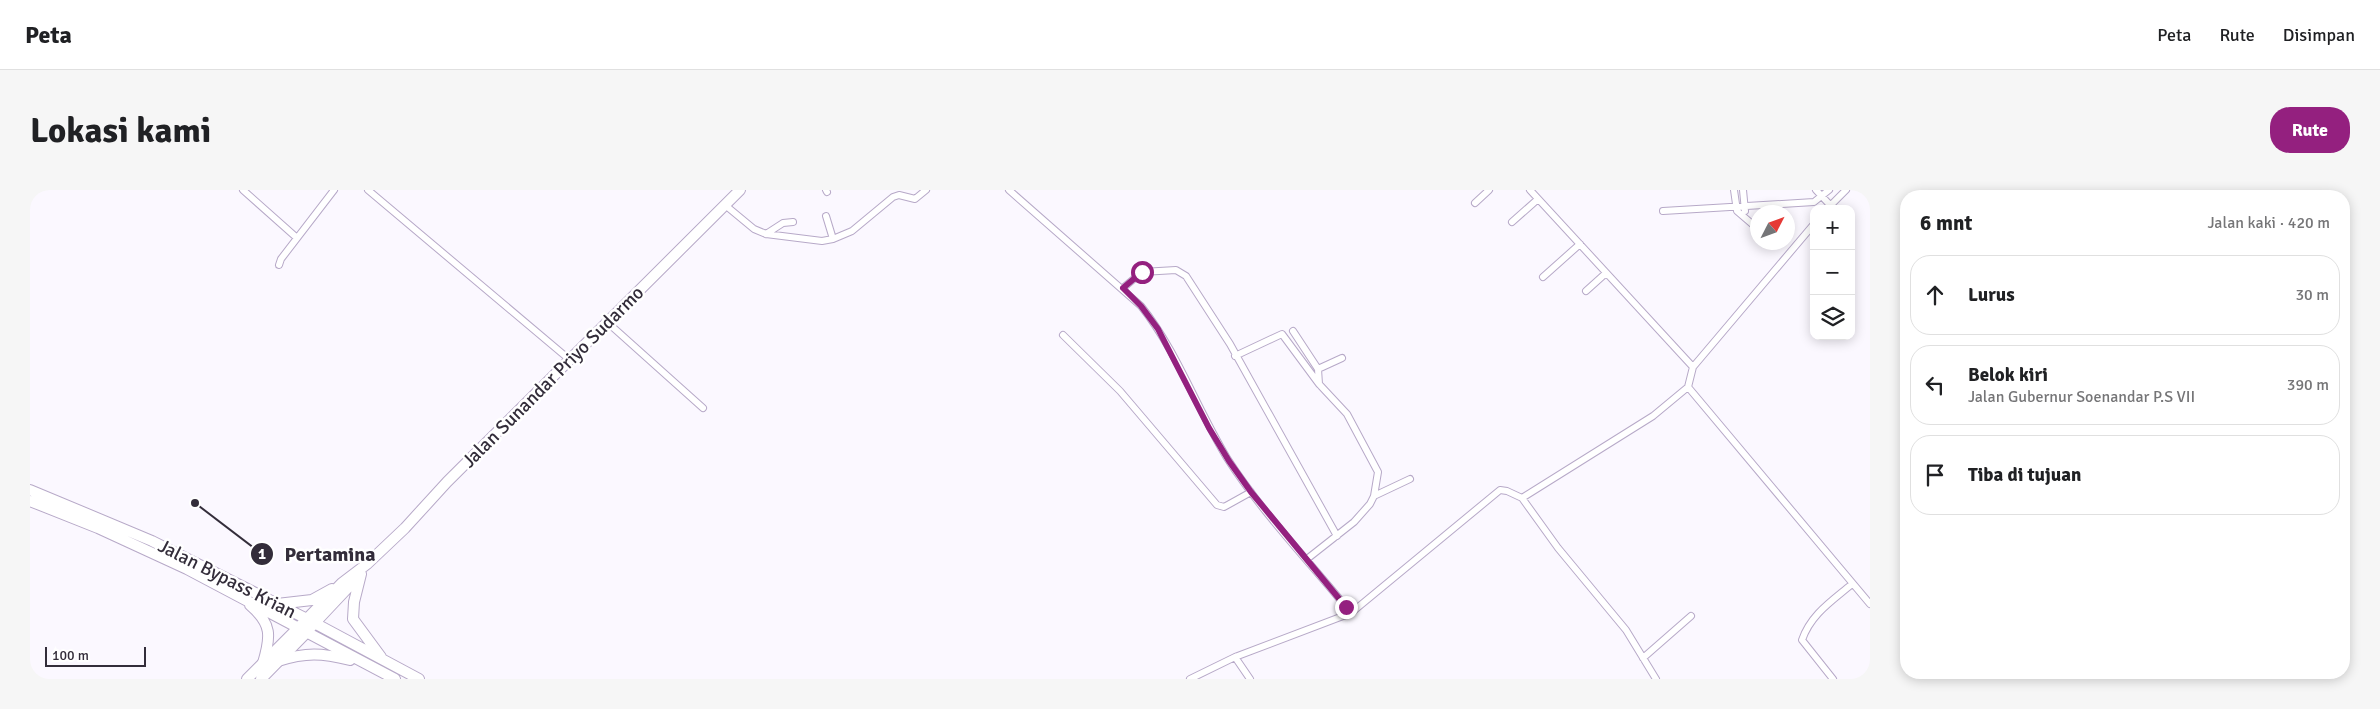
<!DOCTYPE html>
<html lang="id">
<meta charset="utf-8">
<style>
:root{--surface:#fff;--page:#f6f6f6;--text:#202124;--muted:#757577;--line:#e0e0e0;--accent:#94207f}
body{margin:0;font-family:Signika,sans-serif;background:var(--page);color:var(--text)}
.controls{position:absolute;right:15px;top:15px;display:grid;overflow:hidden;border-radius:10px;box-shadow:0 2px 12px #0003}
.controls button{width:45px;height:45px;display:grid;place-items:center;padding:0;border:0;border-bottom:1px solid var(--line);background:var(--surface);color:var(--text);font:25px sans-serif}
.compass{position:absolute;left:1720px;top:15px;width:45px;height:45px;border-radius:50%;background:var(--surface);box-shadow:0 2px 12px #0003;rotate:48deg}
.scale{position:absolute;left:15px;bottom:12px;width:101px;box-sizing:border-box;padding-left:5px;border:2px solid #332d3a;border-top:0;font-size:14px;line-height:18px;white-space:nowrap;color:#332d3a;-webkit-text-stroke:4px #fff;paint-order:stroke}
.stop{position:absolute;width:15px;height:15px;margin:-11px;border:4px solid #94207f;border-radius:50%;background:#fff}
.stop.end{background:#94207f;border-color:#fff;box-shadow:0 1px 5px #0008}
.list{margin:0;padding:0;list-style:none}
h2{display:flex;justify-content:space-between;align-items:center;height:65px;margin:0;padding:0 20px;font-size:21px}
h2 small{font-size:16px;font-weight:400;color:var(--muted)}
.list li{display:grid;grid-template-columns:32px 1fr auto;gap:15px;align-items:center;box-sizing:border-box;height:80px;margin:0 10px 10px;padding:0 10px;border:1px solid var(--line);border-radius:20px}
.list b{display:block;font-size:19px;white-space:nowrap}
.list p{margin:0;font-size:16px;white-space:nowrap;color:var(--muted)}
.list em{font-size:16px;font-style:normal;color:var(--muted)}
.icon{flex:none;width:28px;height:28px;fill:none;stroke:currentColor;stroke-width:2;stroke-linecap:round;stroke-linejoin:round}
.map{position:relative;flex:none;width:1840px;height:489px;overflow:hidden;border-radius:20px}
header{display:flex;align-items:center;gap:30px;box-sizing:border-box;height:70px;padding:0 25px;background:var(--surface);border-bottom:1px solid var(--line)}
header strong{font-size:24px}
nav{display:flex;gap:28px;margin-inline-start:auto;font-size:18px}
.intro{display:flex;align-items:center;justify-content:space-between;box-sizing:border-box;height:120px;padding:0 30px}
h1{margin:0;font-size:35px}
.button{padding:12px 22px;border-radius:20px;background:var(--accent);color:#fff;font-size:18px;font-weight:700}
main{display:flex;gap:30px;padding:0 30px}
aside{flex:1;background:var(--surface);border-radius:20px;box-shadow:0 2px 12px #0003}
.map>svg:first-child{display:block}
.lines{fill:none;stroke-linecap:round;stroke-linejoin:round}
.minor-casing{stroke:#b7a9c8;stroke-width:8}
.primary-casing{stroke:#b7a9c8;stroke-width:12}
.trunk-casing{stroke:#b7a9c8;stroke-width:12}
.minor{stroke:#fff;stroke-width:6}
.primary{stroke:#fff;stroke-width:10}
.trunk{stroke:#fff;stroke-width:10}
.route{stroke:#94207f;stroke-width:6}
.labels{text-anchor:middle;dominant-baseline:central;stroke-width:5;stroke-linejoin:round;paint-order:stroke}
.street-label{font-size:19px;fill:#332d3a;stroke:#fff}
.leader{fill:none;stroke:#332d3a;stroke-width:2}
.callout-dot{fill:#332d3a;stroke:#fff;stroke-width:2}
.mark-label{font-size:15px;text-anchor:middle;font-weight:bold;fill:#fff}
.callout-label{font-size:20px;text-anchor:middle;font-weight:bold;fill:#332d3a;stroke:#fff;stroke-width:5;stroke-linejoin:round;paint-order:stroke}
</style>
<header>
<strong>Peta</strong>
<nav><a>Peta</a><a>Rute</a><a>Disimpan</a></nav>
</header>
<div class="intro"><h1>Lokasi kami</h1><a class="button">Rute</a></div>
<main>
<div class="map">
<svg width="1840" height="489" viewBox="0 0 1840 489">
<rect width="100%" height="100%" fill="#fbf8ff"/>
<g class="lines">
<g class="minor-casing">
<path id="minor" d="M213 0 267 48
M338 0 540 170
M796 0 797 2
M979 0 1111 116C1147 161 1167 219 1197 268 1233 324 1280 372 1321 423
M1500 0 1663 177
M1704 0 1707 21 1728 39
M1713 0 1715 21
M1786 0 1800 15
M1445 13 1459 0
M695 15 724 39 736 44 792 51 803 49 822 41 863 7 869 5 885 9 896 0
M1797 19 1816 0
M1633 21 1784 12 1799 0
M796 26 803 49
M1482 32 1508 9
M736 44 753 33 763 32
M249 75 251 69 304 0
M1513 87 1550 54
M1093 98 1112 82 1146 80 1156 86 1200 154 1307 346
M1556 101 1576 83
M577 132 673 218
M1263 141 1288 179 1289 194 1317 224 1348 282 1344 306 1340 314 1324 332 1277 369
M1033 145 1090 201 1187 315 1194 317 1221 302
M1205 166 1252 144 1289 194
M1288 179 1312 168
M1658 197 1840 414
M1344 306 1380 289
M1492 308 1528 358 1596 440 1626 489
M1205 467 1220 489
M1613 468 1661 426
M1160 489 1205 467 1321 423 1470 300 1477 301 1492 308 1623 226 1658 197 1663 177 1784 34
M1803 489 1772 450C1781 424 1802 411 1822 394"/>
</g>
<g class="primary-casing">
<path id="primary" d="M217 489 269 437
M231 489 277 442"/>
</g>
<g class="trunk-casing">
<path id="trunk" d="M0 300 122 351 277 429 389 489
M0 311 68 338 157 379 365 489
M331 384 324 412 323 429 351 467
M247 414 282 410 302 399
M220 415C242 434 241 446 233 473
M269 437 312 393 337 374 375 338 417 292 710 0
M281 437 329 386
M248 471C276 462 292 463 320 470"/>
</g>
<use href="#minor" class="minor"/>
<use href="#primary" class="primary"/>
<use href="#trunk" class="trunk"/>
</g>
<g class="lines">
<path class="route" d="M1112 82 1093 98 1111 116 1128 139 1179 238 1199 271 1221 302 1316 417"/>
</g>
<g class="labels">
<g class="street-label">
<text transform="translate(523 187) rotate(-45)">Jalan Sunandar Priyo Sudarmo</text>
<text transform="translate(197 389) rotate(27)">Jalan Bypass Krian</text>
</g>
</g>
<path class="leader" d="M165 313L232 364"/>
<g class="callout-dot">
<circle cx="165" cy="313" r="5"/>
<circle cx="232" cy="364" r="12"/>
</g>
<g class="mark-label">
<text x="232" y="369">1</text>
</g>
<g class="callout-label">
<text x="300" y="371">Pertamina</text>
</g>
</svg>
<div class="controls">
<button>+</button>
<button>−</button>
<button><svg class="icon" aria-label="layers" viewBox="0 0 24 24"><path d="M12 4l9 5-9 5-9-5zM3 14l9 5 9-5"/></svg></button>
</div>
<svg class="compass" viewBox="-18 -18 36 36"><path d="M0-13l5 13h-10z" fill="#e53935"/><path d="M0 13l5-13h-10z" fill="#757577"/></svg>
<div class="scale">100 m</div>
<div class="stop" style="left:1112px;top:82px"></div>
<div class="stop end" style="left:1316px;top:417px"></div>
</div>
<aside>
<h2>6 mnt<small>Jalan kaki · 420 m</small></h2>
<ul class="list">
<li><svg class="icon" aria-label="ahead" viewBox="0 0 24 24"><path d="M12 20V5M6 11l6-6 6 6"/></svg><div><b>Lurus</b></div><em>30 m</em></li>
<li><svg class="icon" aria-label="left" viewBox="0 0 24 24"><path d="M17 20v-9H6M10 6l-5 5 5 5"/></svg><div><b>Belok kiri</b><p>Jalan Gubernur Soenandar P.S VII</p></div><em>390 m</em></li>
<li><svg class="icon" aria-label="arrive" viewBox="0 0 24 24"><path d="M6 21V4h12l-3 4 3 4H6"/></svg><div><b>Tiba di tujuan</b></div></li>
</ul>
</aside>
</main>
